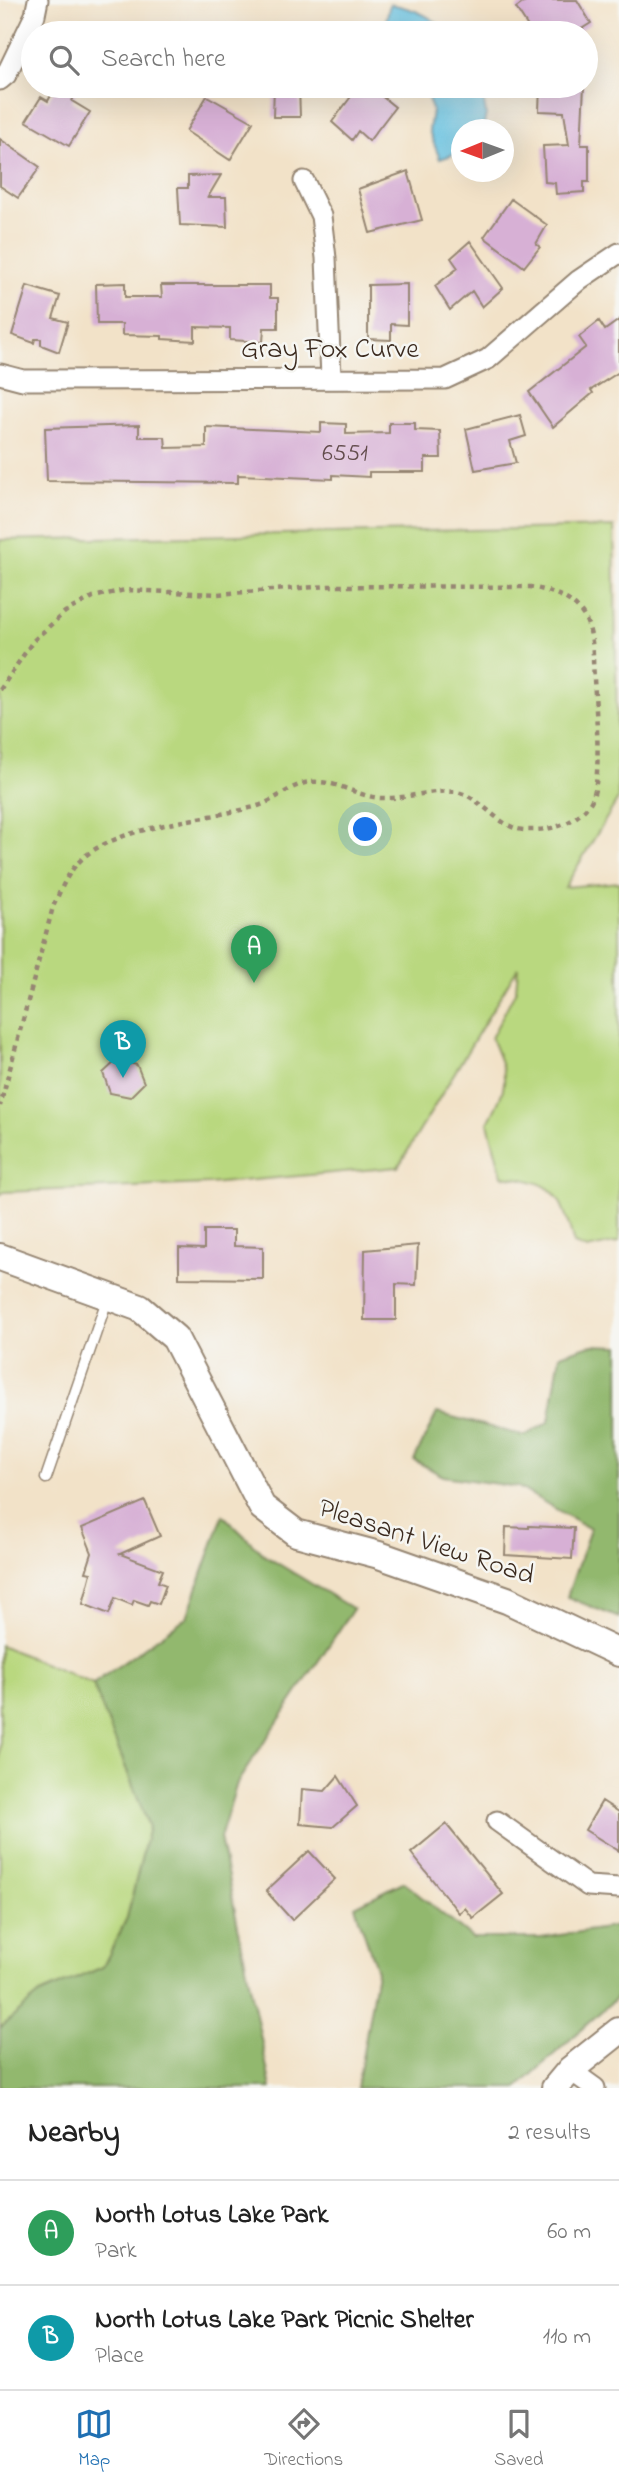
<!DOCTYPE html>
<style>
:root{--surface:#fff;--page:#f2f2f2;--text:#222;--muted:#767676;--line:#e0e0e0;--accent:#1f6fb2}
body{margin:0;font-family:"Indie Flower",sans-serif;background:var(--page);color:var(--text)}
.compass{position:absolute;left:451px;top:119px;width:63px;height:63px;border-radius:50%;background:var(--surface);box-shadow:0 7px 28px #0002;rotate:269deg}
.you{position:absolute;left:366px;top:830px;width:24px;height:24px;margin:-18px;border:5px solid #fff;border-radius:50%;background:#1a73e8;box-shadow:0 0 0 10px #1a73e833}
.badge{display:grid;place-items:center;width:46px;height:46px;border-radius:50%;background:var(--accent);color:#fff;font-size:23px;font-weight:700}
.pin{position:absolute;translate:-50% -58px;filter:drop-shadow(0 2px 4px #0008)}
.pin::after{content:'';position:absolute;top:37px;width:24px;height:21px;background:inherit;clip-path:polygon(0 0,100% 0,50% 100%)}
.list{margin:0;padding:0;list-style:none}
h2{display:flex;justify-content:space-between;align-items:center;height:91px;margin:0;padding:0 28px;font-size:30px}
h2 small{font-size:23px;font-weight:400;color:var(--muted)}
.list li{display:grid;grid-template-columns:46px 1fr auto;gap:21px;align-items:center;box-sizing:border-box;height:105px;padding:0 28px;border-top:2px solid var(--line)}
.list b{display:block;font-size:26px;white-space:nowrap}
.list p{margin:0;font-size:23px;white-space:nowrap;color:var(--muted)}
.list em{font-size:23px;font-style:normal;color:var(--muted)}
.icon{flex:none;width:38px;height:38px;fill:none;stroke:currentColor;stroke-width:2;stroke-linecap:round;stroke-linejoin:round}
.map{position:relative;flex:none;width:619px;height:2088px;overflow:hidden}
.search{position:absolute;background:var(--surface);box-shadow:0 7px 28px #0002;left:21px;right:21px;top:21px;height:77px;display:flex;align-items:center;gap:18px;box-sizing:border-box;padding:0 24px;border-radius:38px;color:var(--muted);font-size:26px}
.sheet{height:301px;background:var(--surface)}
nav{display:flex;justify-content:space-around;align-items:center;box-sizing:border-box;height:98px;border-top:2px solid var(--line);background:var(--surface);font-size:19px;color:var(--muted)}
nav a{display:grid;justify-items:center;gap:4px}
nav .on{color:var(--accent)}
.map>svg:first-child{display:block}
.green{fill:#b9d87f;stroke:#7a814e;stroke-width:2}
.forest{fill:#92b86e;stroke:#667146;stroke-width:2}
.water{fill:#62c0e0;stroke:#4e757f;stroke-width:2}
.building{fill:#d7b0d5}
.lines{fill:none;stroke-linecap:round;stroke-linejoin:round}
.lane-casing{stroke:#968673;stroke-width:13}
.street-casing{stroke:#968673;stroke-width:23}
.secondary-casing{stroke:#968673;stroke-width:30}
.path{stroke:#968673;stroke-width:4.5;stroke-dasharray:5 5;stroke-linecap:butt}
.lane{stroke:#fff;stroke-width:10}
.street{stroke:#fff;stroke-width:19}
.secondary{stroke:#fff;stroke-width:26}
.labels{text-anchor:middle;dominant-baseline:central;stroke-width:5;stroke-linejoin:round;paint-order:stroke}
.number-label{font-size:24px;fill:#624c4c}
.street-label{font-size:28px;fill:#3b2a1e;stroke:#f6f6f2}
</style>
<div class="map">
<svg width="619" height="2088" viewBox="0 0 619 2088">
<rect width="100%" height="100%" fill="#f6f6f2"/>
<filter id="ink" filterUnits="userSpaceOnUse"><feTurbulence type="fractalNoise" baseFrequency=".0143" numOctaves="2"/><feDisplacementMap in="SourceGraphic" scale="14" xChannelSelector="R" yChannelSelector="G"/><feConvolveMatrix kernelMatrix="1 2 1 2 8 2 1 2 1" color-interpolation-filters="sRGB"/></filter>
<filter id="wash" filterUnits="userSpaceOnUse"><feTurbulence type="fractalNoise" baseFrequency=".00686" numOctaves="4" result="noise"/><feDisplacementMap in="SourceGraphic" scale="28" xChannelSelector="R" yChannelSelector="G"/><feGaussianBlur stdDeviation="1.57" result="paint"/><feColorMatrix in="noise" values="0 0 0 0 0 0 0 0 0 0 0 0 0 0 0 0 0 1.4 0 .05"/><feComposite in="paint" operator="in"/></filter>
<g filter="url(#wash)">
<rect width="100%" height="100%" fill="#f2e2c8"/>
<path class="green" d="M614 527 618 799 565 887 619 882V1242L587 1249 574 1244C560 1192 557 1182 502 1176L488 1123C509 1082 509 1080 491 1038L516 990 518 967 398 1167 209 1184 4 1192 0 1195V540Z
M0 1645 93 1684 149 1827 127 1918 103 1967 40 1994 0 2028Z"/>
<path class="forest" d="M590 1345 619 1346V1618L567 1597 590 1529 518 1487 443 1476 414 1460 437 1413 524 1436 549 1422 560 1355Z
M223 1515 264 1555 353 1609 237 1783 220 1838 271 2088H0V2028L40 1994 103 1967 127 1918 149 1827 93 1684 187 1617Z
M403 1882 472 1938H541L619 1926V1995L517 2088H357L377 1971 355 1906Z"/>
<path class="water" d="M390 4C411 8 434 16 447 33H391L385 25Z
M424 86H481L486 114 483 129 462 130 461 152 440 159 429 131 432 110Z"/>
<g id="blocks">
<path class="building" d="M527 0H577L591 23 575 33H532L516 8Z
M56 86H79L72 101 90 112 69 146 26 121 41 97 48 101Z
M274 86H299L300 117H273Z
M359 86H369L395 107 369 141 358 131 352 140 332 122Z
M540 86H584L581 145H589V182H584V192L556 194 555 183 545 182 543 146 569 145 564 112 539 111Z
M207 96 253 122 230 160 186 131Z
M0 139 40 167 18 198 0 186Z
M408 171 422 220 370 233 358 189Z
M221 175 208 197H226L227 227 180 225 178 188H188V176Z
M511 199 547 225 536 244 540 247 524 267 484 237Z
M470 241 503 288 482 307 472 291 450 310 435 286 458 268 451 258Z
M125 283V297H162L161 285H270V298H278V328H264L263 342 230 340V328L195 327V341L162 339V336L122 335V324H97L96 284Z
M407 284V325L391 324V340L368 339V285Z
M27 286 60 296 53 318 68 322 59 352 41 345V339H35L34 343 12 335Z
M619 320V372L591 390 593 393 553 427 529 392 586 347 579 337 599 321 605 330Z
M520 415 526 436 510 441 516 463 475 470 466 429Z
M321 423 346 424V434L389 433V423H415V430L440 431 441 458H425V472H369V477L333 475V479L238 475V483L47 481 45 428 139 425V437H165L166 448 206 447V427L321 432Z
M117 1060 137 1065 144 1083 130 1097 110 1093 103 1073Z
M204 1230H234V1246L263 1247V1279L179 1278V1248L204 1249Z
M418 1245 416 1285 396 1284V1320H364L365 1250Z
M145 1501 160 1536 120 1554 163 1570 158 1582 166 1585 159 1604 150 1601 148 1605 134 1600 132 1605 115 1598 109 1614 83 1604 91 1573 86 1572 92 1553 82 1528Z
M529 1526 574 1528 572 1559 505 1555 506 1527 529 1528Z
M338 1776 357 1806 333 1827 300 1824 302 1789 325 1791Z
M602 1801 619 1812V1851L585 1830Z
M446 1824 503 1894 473 1918 465 1908 459 1913 411 1853Z
M309 1851 335 1879 292 1920 266 1891Z"/>
</g>
</g>
<g filter="url(#ink)">
<use href="#blocks" fill-opacity="0" stroke="#968673" stroke-width="2"/>
<g class="lines">
<g class="lane-casing">
<path id="lane" d="M46 1478 108 1297"/>
</g>
<g class="street-casing">
<path id="street" d="M0 80 6 75 35 15 38 0
M304 181 321 216 326 258 331 378
M0 374 23 380 445 379 488 359 579 280 619 253
M497 1821 588 1886 619 1888
M570 2070 595 2088"/>
</g>
<g class="secondary-casing">
<path id="secondary" d="M0 1257 140 1308 175 1338 262 1507 296 1533 379 1555 507 1600 619 1653
M555 2088 570 2070 619 2031"/>
</g>
<path class="path" d="M0 690 33 641 65 612 93 597 125 590 217 594 329 586 530 587C573 595 592 611 593 656 593 686 605 782 590 803 574 825 551 831 525 830 498 829 482 796 456 792 431 789 408 799 383 798 359 798 338 780 311 782 290 784 275 802 254 807 208 819 118 826 83 858 68 871 61 889 53 907L0 1106"/>
<use href="#lane" class="lane"/>
<use href="#street" class="street"/>
<use href="#secondary" class="secondary"/>
</g>
</g>
<g class="labels">
<g class="number-label">
<text x="345" y="454">6551</text>
</g>
<g class="street-label">
<text x="330" y="350">Gray Fox Curve</text>
<text transform="translate(426 1543) rotate(18)">Pleasant View Road</text>
</g>
</g>
</svg>
<svg class="compass" viewBox="-18 -18 36 36"><path d="M0-13l5 13h-10z" fill="#e53935"/><path d="M0 13l5-13h-10z" fill="#767676"/></svg>
<div class="you"></div>
<div class="pin badge" style="left:254px;top:983px;background:#2e9e5b">A</div>
<div class="pin badge" style="left:123px;top:1078px;background:#0f9aa8">B</div>
<div class="search"><svg class="icon" aria-label="search" viewBox="0 0 24 24"><circle cx="10" cy="10" r="6"/><path d="M15 15l6 6"/></svg>Search here</div>
</div>
<section class="sheet">
<h2>Nearby<small>2 results</small></h2>
<ul class="list">
<li><span class="badge" style="background:#2e9e5b">A</span><div><b>North Lotus Lake Park</b><p>Park</p></div><em>60 m</em></li>
<li><span class="badge" style="background:#0f9aa8">B</span><div><b>North Lotus Lake Park Picnic Shelter</b><p>Place</p></div><em>110 m</em></li>
</ul>
</section>
<nav>
<a class="on"><svg class="icon" aria-label="map" viewBox="0 0 24 24"><path d="M3 6l6-2 6 2 6-2v14l-6 2-6-2-6 2zM9 4v14M15 6v14"/></svg>Map</a>
<a><svg class="icon" aria-label="directions" viewBox="0 0 24 24"><path d="M12 3l9 9-9 9-9-9zM9 14v-3h6M13 9l2 2-2 2"/></svg>Directions</a>
<a><svg class="icon" aria-label="saved" viewBox="0 0 24 24"><path d="M7 4h10v16l-5-4-5 4z"/></svg>Saved</a>
</nav>
